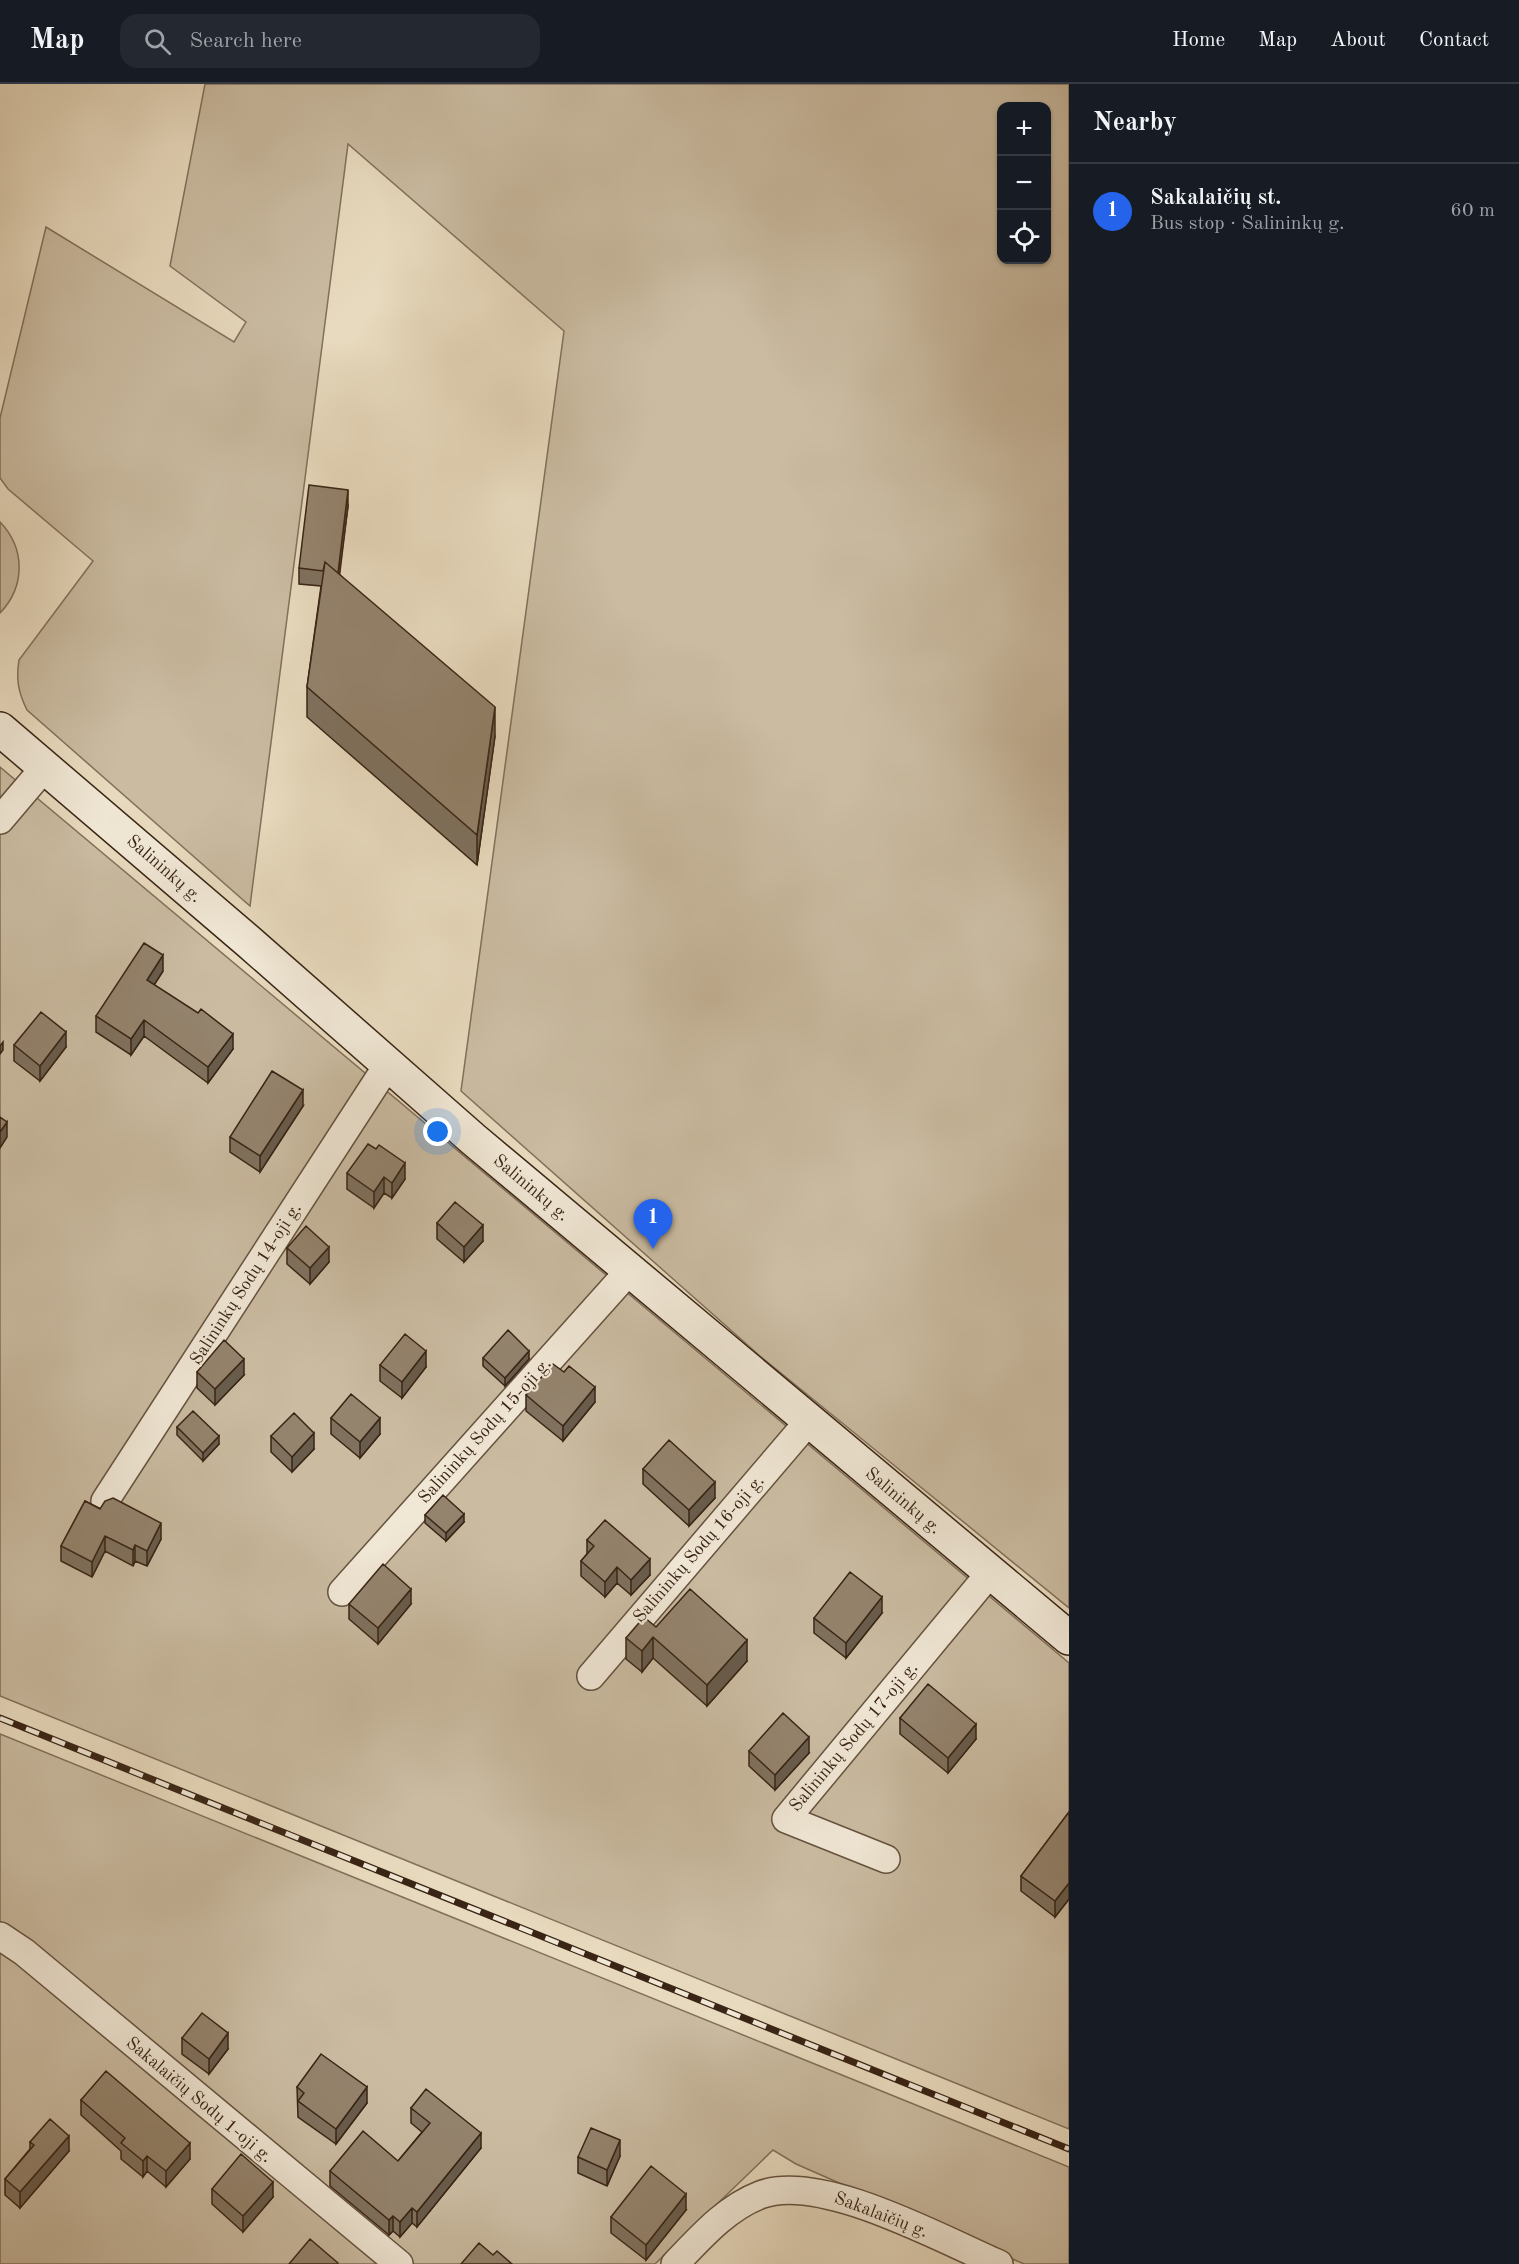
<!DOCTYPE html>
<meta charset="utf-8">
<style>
:root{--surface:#171b24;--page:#242831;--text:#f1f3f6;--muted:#9ea1a6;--line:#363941;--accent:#2563eb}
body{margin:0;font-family:"Old Standard TT",serif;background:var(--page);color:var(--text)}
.controls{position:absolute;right:18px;top:18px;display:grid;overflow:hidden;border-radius:12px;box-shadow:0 2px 4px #0004}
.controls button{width:54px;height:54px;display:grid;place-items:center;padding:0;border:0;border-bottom:2px solid var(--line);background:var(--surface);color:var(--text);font:30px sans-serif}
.you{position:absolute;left:438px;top:1048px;width:21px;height:21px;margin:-15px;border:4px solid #fff;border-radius:50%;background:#1a73e8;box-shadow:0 0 0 9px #1a73e833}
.badge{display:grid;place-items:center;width:39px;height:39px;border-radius:50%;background:var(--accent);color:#fff;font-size:20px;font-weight:700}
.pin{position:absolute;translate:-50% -50px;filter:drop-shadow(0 2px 3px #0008)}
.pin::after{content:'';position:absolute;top:32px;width:21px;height:18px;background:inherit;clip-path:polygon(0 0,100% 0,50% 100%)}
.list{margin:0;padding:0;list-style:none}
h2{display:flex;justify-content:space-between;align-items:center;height:78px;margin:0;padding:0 24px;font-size:26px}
h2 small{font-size:20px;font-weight:400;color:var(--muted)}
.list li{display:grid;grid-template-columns:39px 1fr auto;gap:18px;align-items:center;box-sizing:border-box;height:96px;padding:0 24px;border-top:2px solid var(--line)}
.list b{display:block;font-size:22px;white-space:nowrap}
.list p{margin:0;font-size:20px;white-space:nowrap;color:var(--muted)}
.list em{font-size:20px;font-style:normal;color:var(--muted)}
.icon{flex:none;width:33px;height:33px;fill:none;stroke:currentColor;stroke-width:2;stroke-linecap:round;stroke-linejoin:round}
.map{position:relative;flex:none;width:1069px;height:2180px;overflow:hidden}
header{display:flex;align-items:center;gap:36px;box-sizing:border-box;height:84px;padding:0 30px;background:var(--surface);border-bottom:2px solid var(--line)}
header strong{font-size:28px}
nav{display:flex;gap:33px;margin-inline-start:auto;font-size:21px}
.search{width:420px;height:54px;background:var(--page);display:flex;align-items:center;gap:15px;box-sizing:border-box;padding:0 21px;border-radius:18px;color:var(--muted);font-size:22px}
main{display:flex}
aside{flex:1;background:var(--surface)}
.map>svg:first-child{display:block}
.green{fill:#cabba1;stroke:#82705b;stroke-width:1.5;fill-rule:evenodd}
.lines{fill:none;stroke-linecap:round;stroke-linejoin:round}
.minor-casing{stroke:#65523f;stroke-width:30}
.secondary-casing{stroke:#392415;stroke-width:36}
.minor{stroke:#f0e7d5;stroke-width:27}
.secondary{stroke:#f0e7d5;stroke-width:33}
.rail-casing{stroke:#392415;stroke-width:7}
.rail{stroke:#f0e7d5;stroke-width:4.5;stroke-dasharray:14;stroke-linecap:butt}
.wall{fill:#7f715e;stroke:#392415;stroke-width:1.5}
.shaded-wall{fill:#685c4c;stroke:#392415;stroke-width:1.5}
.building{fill:#94836d;stroke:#392415;stroke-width:1.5}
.labels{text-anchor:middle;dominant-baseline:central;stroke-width:4.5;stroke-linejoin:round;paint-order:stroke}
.street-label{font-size:18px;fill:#392415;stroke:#f0e7d5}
</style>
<header>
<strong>Map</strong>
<div class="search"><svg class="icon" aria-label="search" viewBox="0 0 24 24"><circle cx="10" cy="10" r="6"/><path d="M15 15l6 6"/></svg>Search here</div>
<nav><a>Home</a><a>Map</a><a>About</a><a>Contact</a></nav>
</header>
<main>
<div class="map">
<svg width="1069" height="2180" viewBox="0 0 1069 2180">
<rect width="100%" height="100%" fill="#e8dabe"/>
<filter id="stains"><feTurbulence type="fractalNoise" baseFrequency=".00333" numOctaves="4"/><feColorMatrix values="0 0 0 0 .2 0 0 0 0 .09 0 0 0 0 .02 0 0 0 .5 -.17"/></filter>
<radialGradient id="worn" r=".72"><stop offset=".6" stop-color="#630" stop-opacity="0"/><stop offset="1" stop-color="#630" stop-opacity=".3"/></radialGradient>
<path class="green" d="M205 0H1069V1524L760 1272 461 1007 564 247 348 60 250 822 27 626C18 608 16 595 19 576L93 477 8 405 0 394V334L46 143 234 258 246 238 170 182ZM1002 22H1046V176H1002Z
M0 438C26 465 25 503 0 529Z
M0 683 1069 1579V2045L0 1612Z
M0 1650 1069 2083V2180H1024L796 2080 773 2066 655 2180H0Z"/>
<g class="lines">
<g class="minor-casing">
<path id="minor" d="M0 736 45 683
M105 1417 387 982
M342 1508 629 1187
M591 1592 808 1338
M886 1775 786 1735 990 1489
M0 1852 24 1868 399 2180
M675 2180C700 2154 726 2124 760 2111 820 2088 941 2155 999 2180"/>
</g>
<g class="secondary-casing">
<path id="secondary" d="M0 645 249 858 473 1055 1069 1554"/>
</g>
<use href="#minor" class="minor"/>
<use href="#secondary" class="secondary"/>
<g class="rail-casing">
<path id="rail" d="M0 1634 1069 2065"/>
</g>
<use href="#rail" class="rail"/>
</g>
<path class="wall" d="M348 422 339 490 495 652 477 781 307 633V603L321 502 299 500V484Z
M163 887 154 901 233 965 208 999 144 952 131 971 96 948V932Z
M14 961 66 963 40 997 14 977Z
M303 1022 260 1088 230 1068V1053Z
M376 1065 405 1095 392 1114 384 1109 374 1124 347 1105V1089Z
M437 1139 483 1157 464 1178 437 1155Z
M287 1164 329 1178 310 1200 287 1180Z
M483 1274 529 1275 505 1302 483 1282Z
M380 1281 426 1283 402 1314 380 1297Z
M197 1288 244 1291 215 1321 197 1304Z
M564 1288 595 1318 563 1357 526 1327V1311Z
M331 1334 380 1350 360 1374 331 1350Z
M177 1343 219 1360 203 1377 177 1351Z
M271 1352 314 1365 292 1388 271 1368Z
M643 1385 715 1414 689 1442 643 1400Z
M85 1417 161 1455 147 1482 135 1477 133 1482 105 1467 92 1493 61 1477V1462Z
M425 1431 464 1438 446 1457 425 1439Z
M587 1456 650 1491 631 1511 617 1499 605 1513 581 1492V1477L587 1470Z
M349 1520H411L378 1560 349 1535Z
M882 1529 846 1574 814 1549V1534Z
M656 1543 747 1577 707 1622 653 1574 642 1588 626 1575V1554Z
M900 1634 976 1655 948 1689 900 1650Z
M749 1667 809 1669 775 1706 749 1682Z
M1069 1728V1815L1055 1833 1021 1807V1792Z
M182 1954 228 1965 209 1990 182 1970Z
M297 2003 367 2019 336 2060 298 2033Z
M81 2016 190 2075 166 2103 147 2087 143 2093 121 2075V2067L81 2031Z
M411 2024 481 2064 417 2143 412 2139 400 2153 393 2147 389 2151 330 2102V2087L398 2077 422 2048 411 2039Z
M30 2058 69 2067 20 2124 5 2111V2095L30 2065Z
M620 2072 607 2102 578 2089V2073Z
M212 2105 273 2113 243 2148 212 2120Z
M686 2126 646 2176 611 2149V2133Z"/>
<path class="shaded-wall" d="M348 406V422L338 504V489Z
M495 623V652L477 781V751Z
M163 871V887L147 912V896Z
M144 936V952L131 971V955Z
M66 948V963L40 997V982Z
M233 950V965L208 999V983Z
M3 958V966L0 970V962Z
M303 1006V1022L260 1088V1072Z
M7 1038V1053L0 1064V1048Z
M405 1079V1095L392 1114V1099Z
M384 1093V1109L374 1124V1108Z
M483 1141V1157L464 1178V1163Z
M329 1163V1178L310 1200V1184Z
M426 1267V1283L402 1314V1298Z
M529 1267V1275L505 1302V1294Z
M244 1275V1291L215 1321V1305Z
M595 1303V1318L563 1357V1342Z
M380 1334V1350L360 1374V1358Z
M314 1349V1365L292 1388V1373Z
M219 1352V1360L203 1377V1369Z
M715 1398V1414L689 1442V1426Z
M464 1430V1438L446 1457V1449Z
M161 1439V1455L147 1482V1467Z
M105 1452V1467L92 1493V1478Z
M135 1461V1477L133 1482V1466Z
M650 1475V1491L631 1511V1496Z
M617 1483V1499L605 1513V1498Z
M411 1505V1520L378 1560V1544Z
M882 1513V1529L846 1574V1559Z
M653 1553V1574L642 1588V1567Z
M747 1556V1577L707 1622V1601Z
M976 1640V1655L948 1689V1674Z
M809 1653V1669L775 1706V1691Z
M1069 1799V1815L1055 1833V1817Z
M228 1949V1965L209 1990V1975Z
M367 2003V2019L336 2060V2045Z
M481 2049V2064L417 2143V2128Z
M69 2052V2067L20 2124V2108Z
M620 2056V2072L607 2102V2086Z
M190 2059V2075L166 2103V2087Z
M147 2072V2087L143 2093V2077Z
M273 2098V2113L243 2148V2132Z
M686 2110V2126L646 2176V2161Z
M412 2124V2139L400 2153V2138Z
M393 2132V2147L389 2151V2136Z"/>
<path class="building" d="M309 401 348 406 338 489 325 478 323 487 299 484Z
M325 478 495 623 477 751 307 603Z
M144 859 163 871 147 896 198 929 201 925 233 950 208 983 144 936 131 955 96 932Z
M41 928 66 948 40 982 14 961Z
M272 987 303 1006 260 1072 230 1053Z
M0 1033 7 1038 0 1048Z
M368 1060 376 1065 379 1061 405 1079 392 1099 384 1093 374 1108 347 1089Z
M455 1118 483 1141 464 1163 437 1139Z
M306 1142 329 1163 310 1184 287 1164Z
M508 1246 529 1267 505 1294 483 1274Z
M405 1250 426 1267 402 1298 380 1281Z
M224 1256 244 1275 215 1305 197 1288Z
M553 1280 564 1288 569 1282 595 1303 563 1342 526 1311Z
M351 1310 380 1334 360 1358 331 1334Z
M193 1327 219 1352 203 1369 177 1343Z
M294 1329 314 1349 292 1373 271 1352Z
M669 1356 715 1398 689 1426 643 1385Z
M443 1411 464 1430 446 1449 425 1431Z
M113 1414 161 1439 147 1467 135 1461 133 1466 105 1452 92 1478 61 1462 85 1417 100 1425 105 1417Z
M605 1436 650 1475 631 1496 617 1483 605 1498 581 1477 594 1462 587 1456Z
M383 1480 411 1505 378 1544 349 1520Z
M850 1488 882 1513 846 1559 814 1534Z
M690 1505 747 1556 707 1601 653 1553 642 1567 626 1554 644 1533 656 1543Z
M928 1600 976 1640 948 1674 900 1634Z
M783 1629 809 1653 775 1691 749 1667Z
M1069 1728V1799L1055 1817 1021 1792Z
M202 1929 228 1949 209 1975 182 1954Z
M321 1970 367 2003 336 2045 298 2017 304 2009 297 2003Z
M106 1987 190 2059 166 2087 147 2072 143 2077 121 2059 125 2054 81 2016Z
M426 2005 481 2049 417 2128 412 2124 400 2138 393 2132 389 2136 330 2087 363 2047 398 2077 430 2039 411 2024Z
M50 2035 69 2052 20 2108 5 2095 34 2061 30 2058Z
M591 2044 620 2056 607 2086 578 2073Z
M241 2070 273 2098 243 2132 212 2105Z
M651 2082 686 2110 646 2161 611 2133Z
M310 2155 338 2179 337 2180H289Z
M479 2159 493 2171 497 2167 512 2180H461Z"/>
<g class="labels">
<g class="street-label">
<text transform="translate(164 785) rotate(41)">Salininkų g.</text>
<text transform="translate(531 1104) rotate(40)">Salininkų g.</text>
<text transform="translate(246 1200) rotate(-57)">Salininkų Sodų 14-oji g.</text>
<text transform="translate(485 1347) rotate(-48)">Salininkų Sodų 15-oji g.</text>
<text transform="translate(903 1417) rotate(40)">Salininkų g.</text>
<text transform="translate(699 1465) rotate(-49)">Salininkų Sodų 16-oji g.</text>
<text transform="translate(854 1653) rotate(-50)">Salininkų Sodų 17-oji g.</text>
<text transform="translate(199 2016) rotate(40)">Sakalaičių Sodų 1-oji g.</text>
<text transform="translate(881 2131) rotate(21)">Sakalaičių g.</text>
</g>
</g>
<rect width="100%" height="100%" filter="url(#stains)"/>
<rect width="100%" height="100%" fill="url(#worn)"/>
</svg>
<div class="controls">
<button>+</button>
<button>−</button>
<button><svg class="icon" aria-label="locate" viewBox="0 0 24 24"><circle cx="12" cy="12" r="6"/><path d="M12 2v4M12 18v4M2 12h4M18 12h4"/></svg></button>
</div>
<div class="you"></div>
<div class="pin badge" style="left:653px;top:1165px">1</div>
</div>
<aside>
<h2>Nearby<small></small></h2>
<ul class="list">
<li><span class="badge">1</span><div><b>Sakalaičių st.</b><p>Bus stop · Salininkų g.</p></div><em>60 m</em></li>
</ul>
</aside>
</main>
